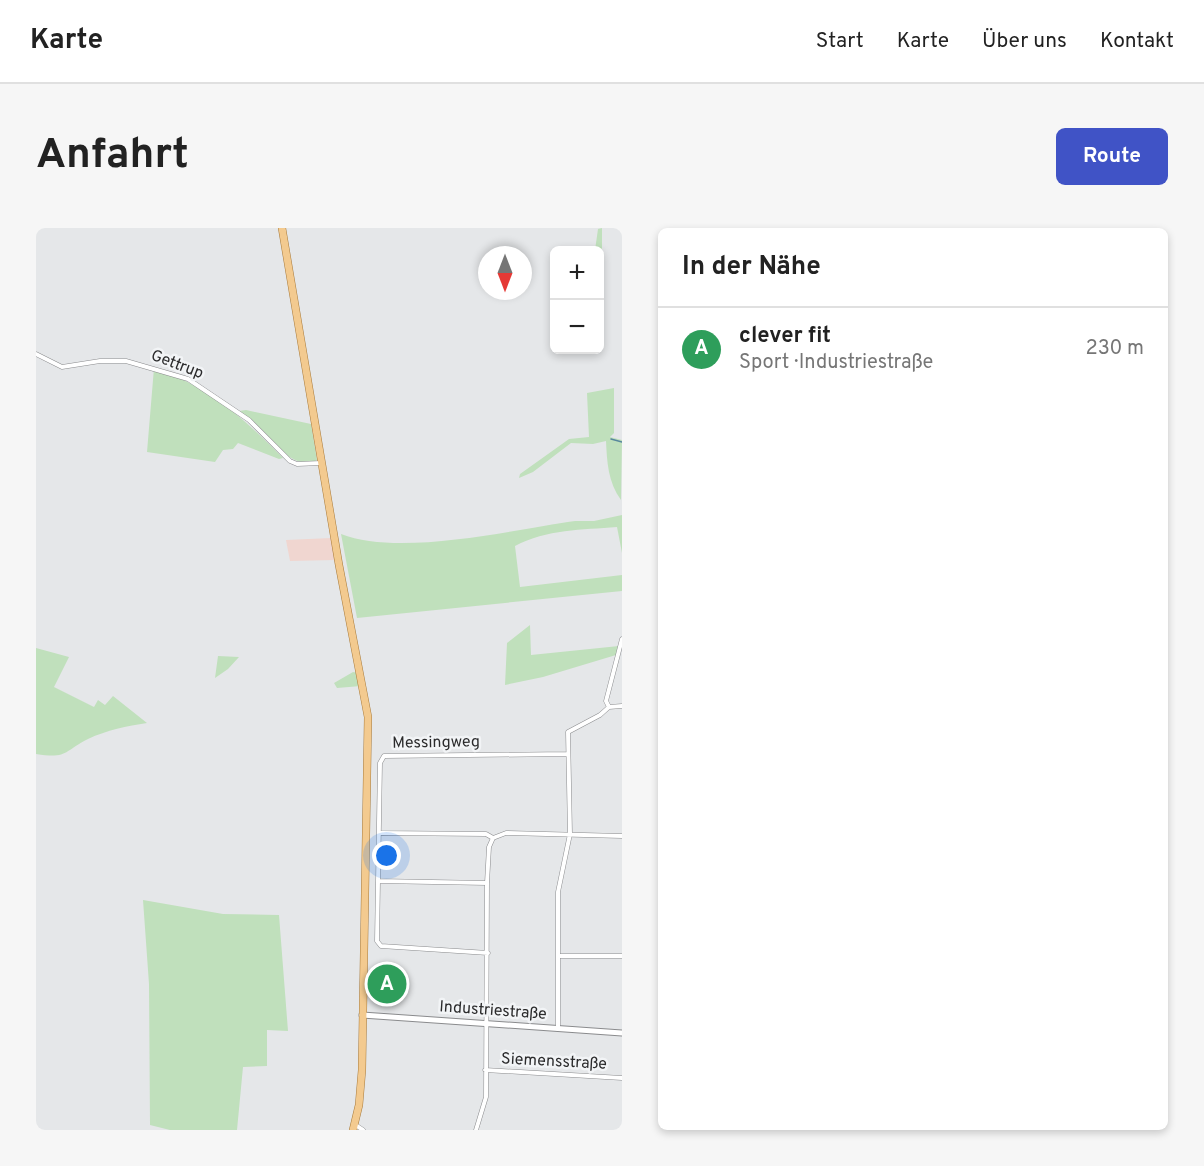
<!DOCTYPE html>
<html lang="de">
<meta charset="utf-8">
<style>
:root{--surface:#fff;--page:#f6f6f6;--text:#222;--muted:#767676;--line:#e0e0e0;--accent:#4053c6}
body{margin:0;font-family:Overpass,sans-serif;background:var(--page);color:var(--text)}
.controls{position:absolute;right:18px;top:18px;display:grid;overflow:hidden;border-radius:9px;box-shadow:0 3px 9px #0003}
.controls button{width:54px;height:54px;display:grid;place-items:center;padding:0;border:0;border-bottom:2px solid var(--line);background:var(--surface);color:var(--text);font:30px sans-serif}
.compass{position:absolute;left:442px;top:18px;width:54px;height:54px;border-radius:50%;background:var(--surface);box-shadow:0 3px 9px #0003;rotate:180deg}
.you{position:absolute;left:351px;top:628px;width:21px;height:21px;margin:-15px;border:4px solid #fff;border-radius:50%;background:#1a73e8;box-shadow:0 0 0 9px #1a73e833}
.badge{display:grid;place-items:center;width:39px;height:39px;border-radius:50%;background:var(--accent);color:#fff;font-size:20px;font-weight:700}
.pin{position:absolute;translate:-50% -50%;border:3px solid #fff;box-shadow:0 2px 6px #0006}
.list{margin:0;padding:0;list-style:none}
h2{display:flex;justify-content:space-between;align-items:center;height:78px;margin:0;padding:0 24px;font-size:26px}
h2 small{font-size:20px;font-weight:400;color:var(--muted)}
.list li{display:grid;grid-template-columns:39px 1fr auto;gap:18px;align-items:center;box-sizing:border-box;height:84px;padding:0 24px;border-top:2px solid var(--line)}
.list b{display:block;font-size:22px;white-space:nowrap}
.list p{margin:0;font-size:20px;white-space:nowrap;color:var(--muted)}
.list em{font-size:20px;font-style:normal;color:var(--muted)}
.map{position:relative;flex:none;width:586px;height:902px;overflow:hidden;border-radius:9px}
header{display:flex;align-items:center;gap:36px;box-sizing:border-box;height:84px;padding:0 30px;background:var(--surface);border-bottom:2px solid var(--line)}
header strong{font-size:28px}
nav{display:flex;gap:33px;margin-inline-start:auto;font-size:21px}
.intro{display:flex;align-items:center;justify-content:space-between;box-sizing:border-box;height:144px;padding:0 36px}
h1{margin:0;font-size:42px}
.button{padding:15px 27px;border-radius:9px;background:var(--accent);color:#fff;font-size:21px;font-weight:700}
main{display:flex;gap:36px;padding:0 36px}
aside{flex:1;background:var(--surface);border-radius:9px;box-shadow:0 3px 9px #0003}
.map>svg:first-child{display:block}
.commercial{fill:#f0d6d0}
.green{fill:#c0e0bc}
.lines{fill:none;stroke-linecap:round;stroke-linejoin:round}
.stream{stroke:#57879d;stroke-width:1.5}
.minor-casing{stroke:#8a8b8d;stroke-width:5}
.tertiary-casing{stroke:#8a8b8d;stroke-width:7}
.primary-casing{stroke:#a87b3c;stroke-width:8}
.minor{stroke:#fff;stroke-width:4}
.tertiary{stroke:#fff;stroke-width:5}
.primary{stroke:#f3ca8f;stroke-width:7}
.labels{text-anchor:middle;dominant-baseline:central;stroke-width:5;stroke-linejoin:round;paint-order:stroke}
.street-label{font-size:16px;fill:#2b2b2c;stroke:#f2f4f6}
</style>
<header>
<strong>Karte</strong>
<nav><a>Start</a><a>Karte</a><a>Über uns</a><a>Kontakt</a></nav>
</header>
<div class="intro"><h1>Anfahrt</h1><a class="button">Route</a></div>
<main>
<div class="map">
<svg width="586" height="902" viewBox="0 0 586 902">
<rect width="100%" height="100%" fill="#e5e7e9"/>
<path class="commercial" d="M295 310 299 332 254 333 250 312Z"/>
<path class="green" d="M566 0V24L568 26 566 38H564V22H559L562 1Z
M118 140C174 159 206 189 247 230L243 231 202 215 197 221 187 222 179 234 111 224Z
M578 160V205L574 209 586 212 585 272C572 254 571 234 570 213L557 216 535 215 497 244 483 250 484 246 533 211 553 209 551 165Z
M210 182 275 196 281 232C256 247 222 197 203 183Z
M586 287V325L581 299C546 302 511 301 479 318L484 359 586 347V363L321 390 305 306C364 329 475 302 539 293H558Z
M494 397 495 427 583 418 580 427 507 449 469 457 471 415Z
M0 420 33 429 18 459 58 479 62 472 69 477 77 468 111 495C91 498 71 502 52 511 27 524 31 531 0 526Z
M182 428 203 429 192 441 179 450Z
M317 444 322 445 325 458 301 460 298 455Z
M107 672 187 686 243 687 252 803 231 802V838L207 839 201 902H134L114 897 113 756Z"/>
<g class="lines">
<path class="stream" d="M575 211 586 214"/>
<g class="minor-casing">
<path id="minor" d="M0 126 26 139 64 133H90L152 151 213 192 254 233 261 236 285 235
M573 479 570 473 586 411
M573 479 586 478
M345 605 450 606 457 610
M342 653 344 535 348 528 531 526
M451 655 342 653 341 713 345 718 452 725
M522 728H586
M522 801V664L534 606 532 504 564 487 573 479
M449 842 586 850
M318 896 327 902
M440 902 450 869 451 655 453 619 457 610 470 605 586 608"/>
</g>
<g class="tertiary-casing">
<path id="tertiary" d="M326 787 586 805"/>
</g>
<g class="primary-casing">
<path id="primary" d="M246 0 303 337 332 489 326 842 323 877 317 902"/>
</g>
<use href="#minor" class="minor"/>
<use href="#tertiary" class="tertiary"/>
<use href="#primary" class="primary"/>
</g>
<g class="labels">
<g class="street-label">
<text transform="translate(141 137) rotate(21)">Gettrup</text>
<text transform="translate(400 515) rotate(-1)">Messingweg</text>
<text transform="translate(457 783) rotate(4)">Industriestraße</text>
<text transform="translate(518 834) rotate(3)">Siemensstraße</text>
</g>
</g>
</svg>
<div class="controls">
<button>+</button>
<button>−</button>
</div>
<svg class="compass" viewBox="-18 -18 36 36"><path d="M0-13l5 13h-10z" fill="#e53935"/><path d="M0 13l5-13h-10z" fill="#767676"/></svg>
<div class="you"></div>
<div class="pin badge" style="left:351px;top:756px;background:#2e9e5b">A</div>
</div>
<aside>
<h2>In der Nähe<small></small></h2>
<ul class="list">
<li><span class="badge" style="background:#2e9e5b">A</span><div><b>clever fit</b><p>Sport · Industriestraße</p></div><em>230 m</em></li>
</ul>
</aside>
</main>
